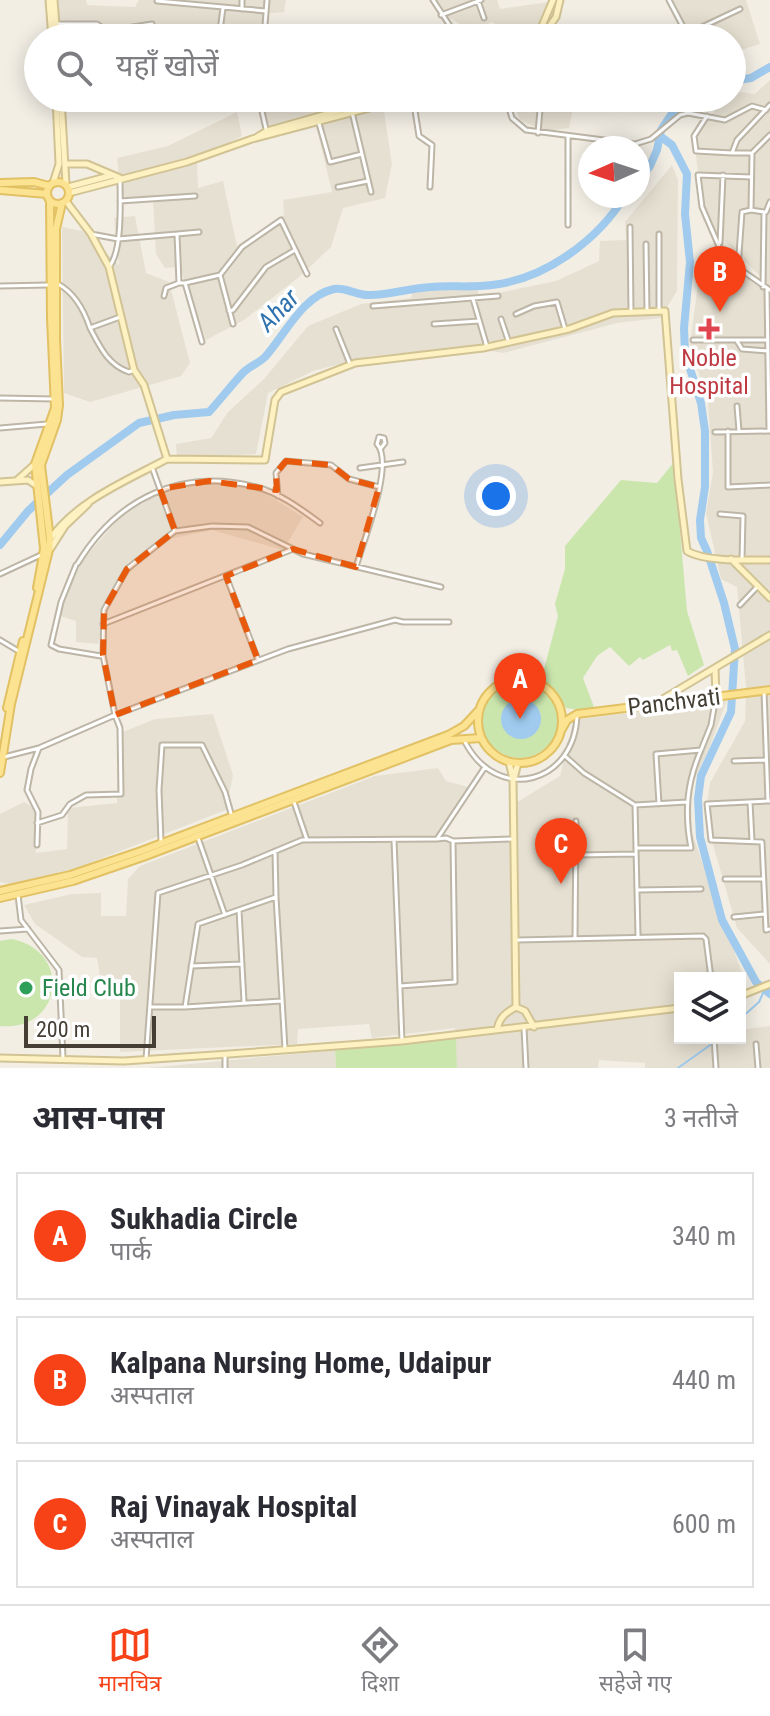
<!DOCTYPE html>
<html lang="hi">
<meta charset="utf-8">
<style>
:root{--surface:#fff;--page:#f7f7f7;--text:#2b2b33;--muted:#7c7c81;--line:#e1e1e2;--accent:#f64216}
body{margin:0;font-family:"Roboto Condensed","Noto Sans Devanagari",sans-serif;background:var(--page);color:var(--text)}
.controls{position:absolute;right:24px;bottom:24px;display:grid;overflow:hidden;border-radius:0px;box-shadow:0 4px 20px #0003}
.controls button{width:72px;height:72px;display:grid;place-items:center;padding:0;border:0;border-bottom:2px solid var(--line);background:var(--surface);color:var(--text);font:40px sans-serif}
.compass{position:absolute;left:578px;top:136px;width:72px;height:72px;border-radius:50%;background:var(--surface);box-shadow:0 4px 20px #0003;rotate:267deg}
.scale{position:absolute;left:24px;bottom:20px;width:132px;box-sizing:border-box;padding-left:8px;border:4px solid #443e34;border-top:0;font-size:22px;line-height:28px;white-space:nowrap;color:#443e34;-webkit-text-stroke:6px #fff;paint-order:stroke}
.you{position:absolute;left:496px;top:496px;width:28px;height:28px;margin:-20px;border:6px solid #fff;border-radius:50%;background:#1a73e8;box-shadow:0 0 0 12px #1a73e833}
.badge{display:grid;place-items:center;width:52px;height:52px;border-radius:50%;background:var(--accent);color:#fff;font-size:26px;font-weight:700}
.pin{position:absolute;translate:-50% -66px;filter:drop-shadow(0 2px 4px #0008)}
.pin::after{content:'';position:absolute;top:42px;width:28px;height:24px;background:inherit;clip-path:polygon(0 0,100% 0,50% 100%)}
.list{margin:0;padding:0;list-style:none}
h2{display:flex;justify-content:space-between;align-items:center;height:104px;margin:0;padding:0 32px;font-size:34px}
h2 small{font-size:26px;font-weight:400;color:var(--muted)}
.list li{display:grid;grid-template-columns:52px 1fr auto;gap:24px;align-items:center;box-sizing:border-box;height:128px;margin:0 16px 16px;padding:0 16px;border:2px solid var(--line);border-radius:0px}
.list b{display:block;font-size:30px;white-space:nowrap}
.list p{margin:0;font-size:26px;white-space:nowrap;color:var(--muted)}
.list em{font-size:26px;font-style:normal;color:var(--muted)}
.icon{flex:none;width:44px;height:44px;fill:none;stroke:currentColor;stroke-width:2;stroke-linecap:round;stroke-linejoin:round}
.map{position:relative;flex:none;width:770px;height:1068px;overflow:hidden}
.search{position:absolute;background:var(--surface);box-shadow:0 4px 20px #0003;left:24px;right:24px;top:24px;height:88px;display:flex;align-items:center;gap:20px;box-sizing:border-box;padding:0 28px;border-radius:44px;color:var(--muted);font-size:30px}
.sheet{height:536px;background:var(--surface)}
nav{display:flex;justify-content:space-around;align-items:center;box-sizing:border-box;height:112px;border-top:2px solid var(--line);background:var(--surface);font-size:22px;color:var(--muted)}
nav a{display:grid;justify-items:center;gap:4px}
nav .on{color:var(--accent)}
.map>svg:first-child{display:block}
.residential{fill:#e6e0d2}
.green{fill:#cae6ad}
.water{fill:#a0cbee}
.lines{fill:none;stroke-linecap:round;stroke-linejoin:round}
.stream{stroke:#a0cbee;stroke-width:2}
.river{stroke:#a0cbee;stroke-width:8}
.street-casing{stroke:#bdb6a7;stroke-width:7}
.secondary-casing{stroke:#d1c394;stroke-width:9}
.primary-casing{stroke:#e1c163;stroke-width:10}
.street{stroke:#fff;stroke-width:3}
.secondary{stroke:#fef2c2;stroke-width:5}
.primary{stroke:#fce392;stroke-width:6}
.marked{fill:#e8590c;fill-opacity:0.2;stroke:#e8590c;stroke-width:6;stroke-dasharray:16 10;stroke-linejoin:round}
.health-dot{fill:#e0444e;stroke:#fff;stroke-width:3}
.leisure-dot{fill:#2e9e5b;stroke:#fff;stroke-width:3}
.labels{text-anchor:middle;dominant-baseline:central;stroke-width:7;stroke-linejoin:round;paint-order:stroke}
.health-label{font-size:24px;fill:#be3a42;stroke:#fff}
.street-label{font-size:24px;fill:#443e34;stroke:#fff}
.leisure-label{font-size:24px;fill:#27864d;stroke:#fff;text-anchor:start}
.water-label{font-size:26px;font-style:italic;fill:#3072ad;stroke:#fff}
</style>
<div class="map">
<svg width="770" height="1068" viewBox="0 0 770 1068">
<rect width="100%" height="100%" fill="#f2eee4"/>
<path class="residential" d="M57 0H86L87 5 135 7 139 0H286L284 12 264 14 262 38H61Z
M438 0H497L500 9 549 2 538 26 508 32 492 22 471 31 445 15 435 1Z
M667 0H746L760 44 732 53V38H684Z
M770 80V964L737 928 705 817 710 783 745 721 746 688 737 587 721 579 706 513 713 472 708 403 690 345 699 277 763 279 703 220 694 136 725 98H732V91L755 94Z
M257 98H382L392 164 385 198 343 208 331 247 299 277 244 320 206 340 180 267 165 268 156 254 153 201 122 204 117 158 168 146 237 112 242 136 197 159 198 188 223 181 237 246 284 215 283 200 332 192 315 122 266 135Z
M512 98H575L569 128 545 131 520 120Z
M672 165 678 180 677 291 660 318 617 323 503 353 470 347 370 356 313 371 268 393 256 454 177 459 176 444 211 438 228 412 264 379 308 326 361 304 411 298 414 287 476 282 479 297 556 281 599 261 600 241 626 240 625 222Z
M135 216 146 273 169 282 190 363 181 376 90 402 64 393 62 227 82 231 119 265 114 218Z
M247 482 303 517 283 550 212 530 159 541 114 590 98 644 76 642V621L57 615 81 562 121 516 178 483Z
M727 700 709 749 691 787 692 833 746 984 740 985V978H680V1038H740V1030L770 1026V1068H645V1063L599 1060 598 1068H457L455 1028 372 1038 369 1024 298 1029 297 1044 120 1052V979L100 976 97 958 82 957 35 924 24 905 72 894 101 893V916H126L128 879 140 866 375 776 438 768 446 781 471 788 439 841 515 837 514 804 560 776 574 720Z
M213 714 233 775 226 810 79 867 14 885 0 882V814L24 802 36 809V853L67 849 68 808 117 803 118 734 155 719Z
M335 1050 336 1068H148L284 1055Z"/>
<path class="green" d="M674 462 687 611 704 665 688 676 677 650 672 651 670 645 643 660 640 657 629 666 610 647 597 656 583 678 594 707 579 710 566 708 542 677 558 616 555 604 565 569V546L621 480 657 483Z
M481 719a39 39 0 1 1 78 0a39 39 0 1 1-78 0Z
M11 939C73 950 63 1032 0 1026V941Z
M456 1037 457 1068H336L335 1050Z"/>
<path class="water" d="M501 719a20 20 0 1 1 40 0a20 20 0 1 1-40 0Z"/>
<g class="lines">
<path class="stream" d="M740 1019 759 1002 764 991
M678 1068 720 1038"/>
<path class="river" d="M732 81 751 78 770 67
M660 136 672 145 687 174 685 214 690 262 684 328 685 353 701 403 705 431V487L700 520 701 538 707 551 724 603 735 649 731 712 701 776 698 799 700 837 722 920 756 982 770 994
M638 181 650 166 657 150 661 130 673 112 688 98
M0 545 28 511 67 475 139 423 174 415 209 412C220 400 230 387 241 375 247 367 258 364 265 357 285 335 302 296 334 289 347 287 357 296 370 295 390 295 410 288 431 287 451 285 471 288 492 285 545 279 597 241 625 196"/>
<g class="street-casing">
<path id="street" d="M433 0 452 29 467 38
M669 0 689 38
M157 1 266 11
M478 1 484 18
M242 9V0
M441 15 481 0
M56 24H97L107 31 152 24
M687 34 740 9
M385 35 386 38
M219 38 223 8
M264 38 267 0
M259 98 266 129
M413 98 419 136 432 145 430 187
M506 98 512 118 526 130 635 144 651 139 680 115 688 113 725 120 752 106 766 110
M352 112 371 192
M707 116 694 136 696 151 732 153
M318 120 330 162 362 154
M538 133 541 98
M750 153H732L737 140 770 105
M751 177 698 175 702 207 724 258 770 290
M338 187 368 181
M120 201 195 196
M766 212 770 202
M568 225V136
M630 227 631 312
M91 234 118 239 177 234 179 283H185L202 342
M177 234 199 232
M659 234V311
M720 243 723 175
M646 244 647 312
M109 267C123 250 120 201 120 178
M738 268 742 212 751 210
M220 275 233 324
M185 283 220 275 242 247 281 220 307 274
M58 284C75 293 84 310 90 328
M0 286 48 285
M763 287 764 212 751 210 752 153 770 135
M767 290 769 431
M164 296 166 288 179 283
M473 299 487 347
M373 306 498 296
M229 311 233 310 266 267 295 250
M516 314 534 306 557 302 565 329
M120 317 90 328C100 347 108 365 129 372L134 370
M501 319 509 343
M434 324 479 321
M336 329 350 364
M693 340H768
M737 341 742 349 768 351
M0 398 55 399
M737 406 739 431
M0 428 47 424
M728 431V487L770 485
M715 432 770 431
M360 468 403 462
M278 496 276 473 286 461 331 465 349 479 379 487
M720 514 743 516 742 560
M175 531 212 526 248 527 303 554 441 587
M78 563C117 499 181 467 256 487 280 493 301 509 320 523
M76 565 61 602 51 645 59 649 101 656
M356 567C363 542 395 463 377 444L379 437 384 438 385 443 381 448
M0 574 43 554
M226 576 258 660
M740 605 758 586
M103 624 293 549
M0 640 20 652
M764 691 768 801H770
M465 742C498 805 576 783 577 714
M565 756 584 773 635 805 638 936
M4 757 39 748 115 715 103 655 104 610 127 569 175 531 152 467
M734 761 766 760
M768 801 707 804 711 840 762 842 766 930 770 929
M294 802 307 840
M750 802 752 841
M659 804 656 754 701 750 711 725 716 696
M635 805 687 802
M37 823 62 815 70 804 86 795 121 794 120 728 115 715 288 649 395 620 403 622H449
M197 835 225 915
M437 839 446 838 453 841 512 839
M394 840 402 1041
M161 842 159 790 162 745H202L225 792 232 817
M37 845 38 812 27 790 31 769 39 748
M636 848H691C684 812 687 782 701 750
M576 855 636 854
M725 879H763
M637 890 701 889
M18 895 21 920 59 970 63 1058
M276 897 285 1049
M239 910 244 1002
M734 917 764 914
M0 931 28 929
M575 938 576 821
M517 940 703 936 706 939 711 978
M191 966 242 964
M400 986 455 982 453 841
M150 1007H185L198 924 276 897 275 851
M185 1007 281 1001
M524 1028 526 1068
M714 1038 716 1068
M756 1044 758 1068
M146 1059 158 893 242 865 302 840 437 839 485 767
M225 1068V1056"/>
</g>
<g class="secondary-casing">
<path id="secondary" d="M49 0 52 38
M54 0 57 38
M530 38 542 26 553 0
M541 38 556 17 560 0
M61 98 66 184
M257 137 267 131 383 98
M65 164H87L113 175
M53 183 59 164 56 98
M68 187 113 175 120 178
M69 193 187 162 252 139 407 98
M167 459 265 460 275 400 281 392 355 363 483 348 569 329 613 313 665 311 678 479 687 551C705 562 748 560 770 560
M17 480 35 464
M0 482 28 480 37 486
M50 539C78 500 126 481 167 459L144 385 134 370 109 267 91 234 66 201
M51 548 65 526 88 504
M731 559 770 598
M715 669 716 696
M656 703 770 635
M509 762 513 779 516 1007
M514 778 518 763
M740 996 770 984
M497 1030C499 1018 505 1013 516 1007L525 1011 534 1027
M0 1058 124 1061 229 1054 402 1041 680 1008"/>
</g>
<g class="primary-casing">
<path id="primary" d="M47 193a11 11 0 1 1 22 0a11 11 0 1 1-22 0Z
M0 183 34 182 49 186
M0 190 47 194
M37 588 44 549 35 464 55 408 51 318 50 201
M478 721a42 42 0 1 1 84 0a42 42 0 1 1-84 0Z
M7 708 23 641
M562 729 567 720 577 714 770 690
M0 773 11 704 49 550 50 539 41 465 57 420 59 405 56 339V229L62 203
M0 891 70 875 141 851 448 735 464 726 479 710
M0 898 73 881 143 857 451 740 481 738"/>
</g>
<use href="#street" class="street"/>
<use href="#secondary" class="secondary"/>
<use href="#primary" class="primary"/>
</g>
<path class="marked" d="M286 461 331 465 349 479 379 487 356 567 293 549 226 576 258 660 115 715 103 655 104 610 127 569 175 531 160 489 209 481 277 490 276 473Z"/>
<path class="health-dot" d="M705 317h8v8h8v8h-8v8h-8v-8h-8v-8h8z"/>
<circle class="leisure-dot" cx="26" cy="988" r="8"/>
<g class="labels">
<g class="health-label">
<text x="709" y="358">Noble<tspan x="709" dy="28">Hospital</tspan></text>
</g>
<g class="street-label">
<text transform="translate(674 702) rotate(-7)">Panchvati</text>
</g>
<g class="leisure-label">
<text x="42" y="988">Field Club</text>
</g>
<g class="water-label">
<text transform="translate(278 310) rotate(-46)">Ahar</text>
</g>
</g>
</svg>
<div class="controls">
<button><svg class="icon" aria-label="layers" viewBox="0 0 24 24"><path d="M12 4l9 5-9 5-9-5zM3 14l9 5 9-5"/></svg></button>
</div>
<svg class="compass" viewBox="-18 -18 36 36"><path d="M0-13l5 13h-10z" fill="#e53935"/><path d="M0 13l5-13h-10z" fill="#7c7c81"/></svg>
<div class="scale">200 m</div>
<div class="you"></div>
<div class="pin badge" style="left:520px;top:719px">A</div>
<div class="pin badge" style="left:720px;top:312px">B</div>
<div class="pin badge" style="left:561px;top:884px">C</div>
<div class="search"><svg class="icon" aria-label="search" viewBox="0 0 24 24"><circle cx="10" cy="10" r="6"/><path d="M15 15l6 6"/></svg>यहाँ खोजें</div>
</div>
<section class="sheet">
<h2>आस-पास<small>3 नतीजे</small></h2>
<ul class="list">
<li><span class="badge">A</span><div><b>Sukhadia Circle</b><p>पार्क</p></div><em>340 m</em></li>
<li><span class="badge">B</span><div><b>Kalpana Nursing Home, Udaipur</b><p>अस्पताल</p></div><em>440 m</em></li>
<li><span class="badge">C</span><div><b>Raj Vinayak Hospital</b><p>अस्पताल</p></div><em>600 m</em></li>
</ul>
</section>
<nav>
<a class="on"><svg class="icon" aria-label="map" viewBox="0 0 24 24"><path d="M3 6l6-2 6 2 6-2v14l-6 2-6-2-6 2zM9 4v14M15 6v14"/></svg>मानचित्र</a>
<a><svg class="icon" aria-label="directions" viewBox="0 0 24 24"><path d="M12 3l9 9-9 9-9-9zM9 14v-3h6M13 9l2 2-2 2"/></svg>दिशा</a>
<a><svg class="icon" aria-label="saved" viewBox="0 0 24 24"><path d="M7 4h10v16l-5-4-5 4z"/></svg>सहेजे गए</a>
</nav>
